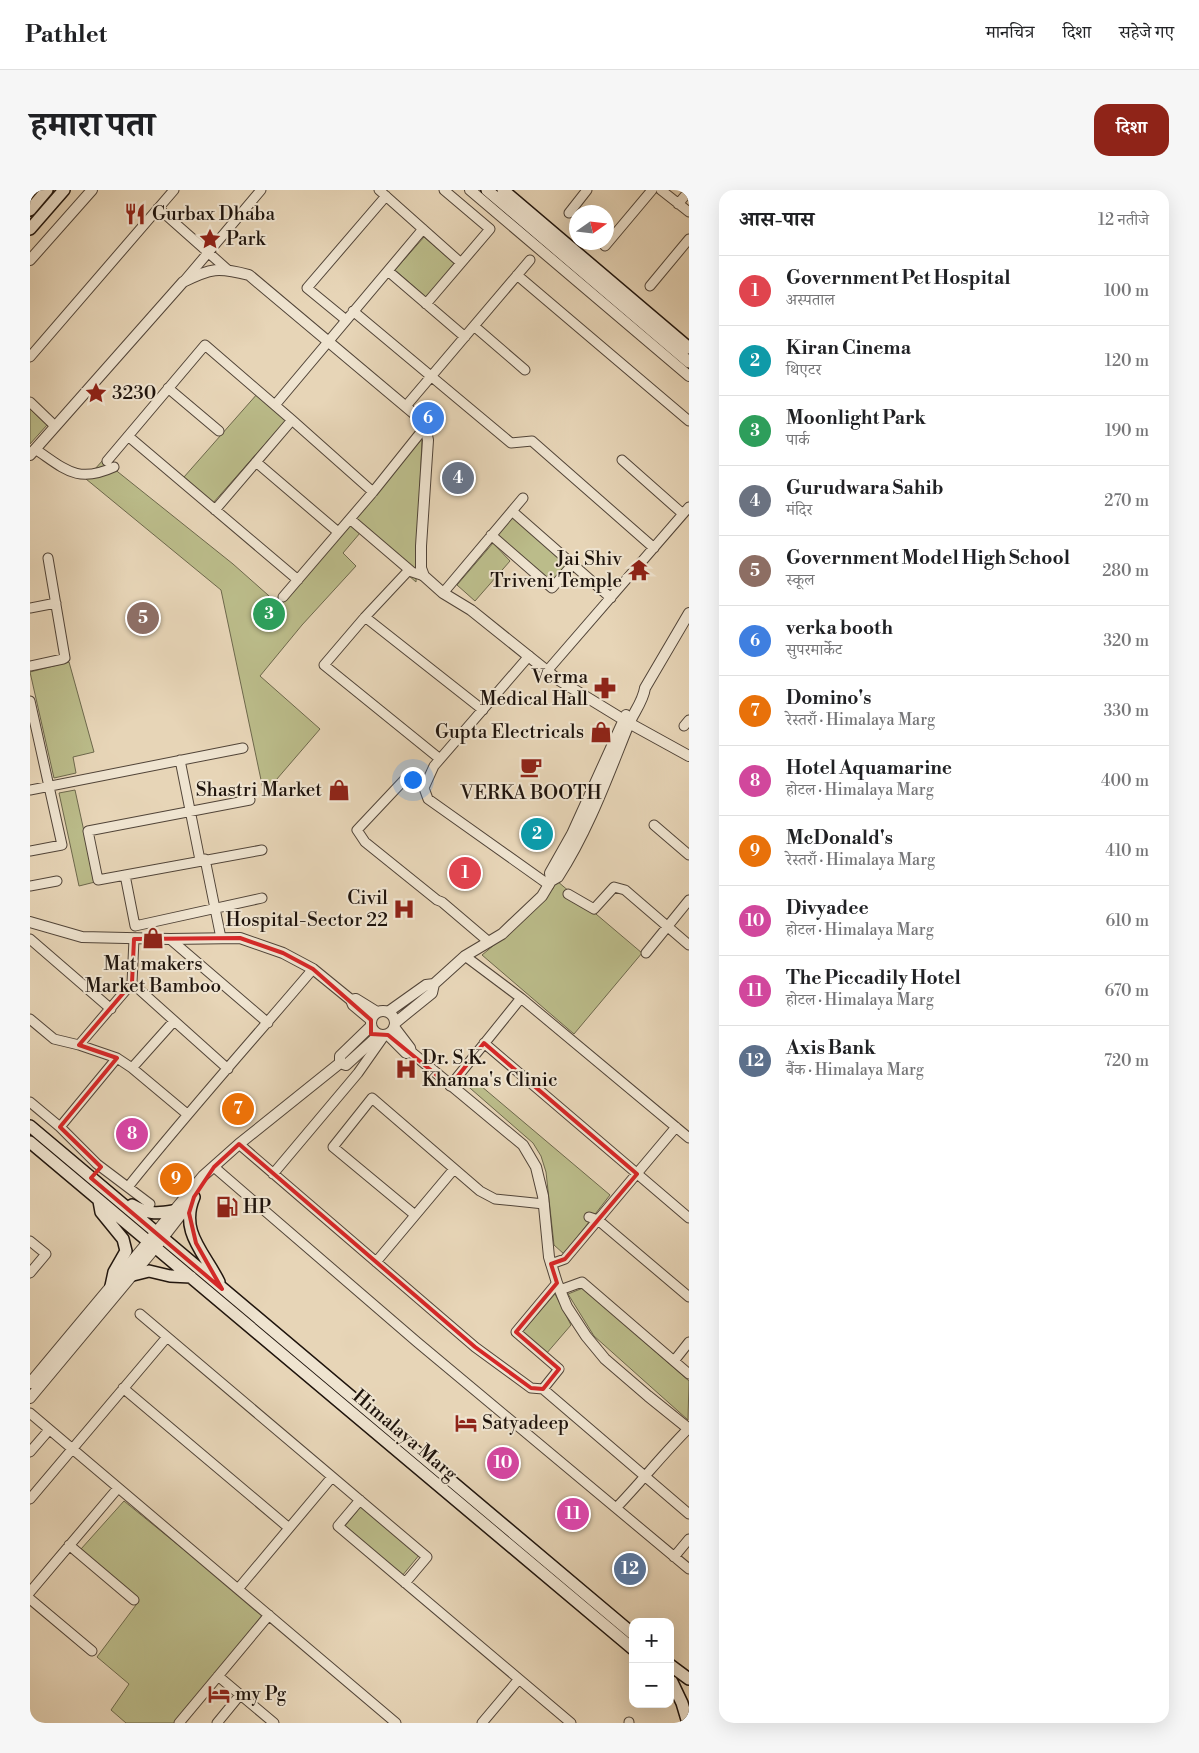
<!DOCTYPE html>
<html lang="hi">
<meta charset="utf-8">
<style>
:root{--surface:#fff;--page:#f6f6f6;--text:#202124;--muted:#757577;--line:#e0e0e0;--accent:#8f2418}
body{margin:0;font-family:"Libre Bodoni","Noto Serif Devanagari",serif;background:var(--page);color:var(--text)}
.controls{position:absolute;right:15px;bottom:15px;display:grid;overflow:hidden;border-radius:10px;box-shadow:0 5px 20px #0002}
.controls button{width:45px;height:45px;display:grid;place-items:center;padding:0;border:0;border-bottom:1px solid var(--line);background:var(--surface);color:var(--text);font:25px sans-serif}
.compass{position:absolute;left:539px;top:15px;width:45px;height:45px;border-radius:50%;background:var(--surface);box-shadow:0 5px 20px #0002;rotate:76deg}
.you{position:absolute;left:382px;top:589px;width:18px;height:18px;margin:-12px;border:4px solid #fff;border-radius:50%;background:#1a73e8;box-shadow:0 0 0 8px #1a73e833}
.badge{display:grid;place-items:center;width:32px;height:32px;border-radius:50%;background:var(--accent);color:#fff;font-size:16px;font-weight:700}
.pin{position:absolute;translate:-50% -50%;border:2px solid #fff;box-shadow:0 1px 5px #0006}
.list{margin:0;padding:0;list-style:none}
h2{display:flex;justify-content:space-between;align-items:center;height:65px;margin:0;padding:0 20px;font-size:21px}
h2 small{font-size:16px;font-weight:400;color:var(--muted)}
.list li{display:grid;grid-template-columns:32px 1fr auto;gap:15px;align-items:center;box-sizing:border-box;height:70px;padding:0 20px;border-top:1px solid var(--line)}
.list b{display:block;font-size:19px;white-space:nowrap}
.list p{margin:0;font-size:16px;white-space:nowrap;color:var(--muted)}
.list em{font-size:16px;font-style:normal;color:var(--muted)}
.map{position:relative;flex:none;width:659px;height:1533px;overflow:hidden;border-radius:15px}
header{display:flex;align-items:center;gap:30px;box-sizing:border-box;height:70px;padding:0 25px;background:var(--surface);border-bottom:1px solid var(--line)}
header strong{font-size:24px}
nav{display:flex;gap:28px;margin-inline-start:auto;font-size:18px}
.intro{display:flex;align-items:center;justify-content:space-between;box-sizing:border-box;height:120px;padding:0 30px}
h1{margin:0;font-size:35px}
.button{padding:12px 22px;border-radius:15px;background:var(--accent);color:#fff;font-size:18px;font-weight:700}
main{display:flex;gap:30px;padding:0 30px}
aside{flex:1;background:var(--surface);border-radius:15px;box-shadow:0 5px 20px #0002}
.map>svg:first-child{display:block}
.green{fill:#bbbc8a;stroke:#6d684c}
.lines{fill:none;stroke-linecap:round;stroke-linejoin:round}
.minor-casing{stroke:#514438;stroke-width:11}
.tertiary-casing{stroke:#514438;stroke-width:12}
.secondary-casing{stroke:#1f140d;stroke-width:14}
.minor{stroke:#efe4d0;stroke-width:9}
.tertiary{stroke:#efe4d0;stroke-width:10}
.secondary{stroke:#efe4d0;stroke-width:11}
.marked{fill:none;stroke:#d62828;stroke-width:4;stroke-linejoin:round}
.labels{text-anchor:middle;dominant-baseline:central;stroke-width:4;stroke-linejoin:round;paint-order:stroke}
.poi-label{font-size:19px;fill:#1f140d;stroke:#efe4d0;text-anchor:start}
.street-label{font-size:19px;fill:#1f140d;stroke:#efe4d0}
</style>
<header>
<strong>Pathlet</strong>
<nav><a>मानचित्र</a><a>दिशा</a><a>सहेजे गए</a></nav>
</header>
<div class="intro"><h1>हमारा पता</h1><a class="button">दिशा</a></div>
<main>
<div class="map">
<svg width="659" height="1533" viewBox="0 0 659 1533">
<rect width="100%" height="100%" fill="#e7d5b7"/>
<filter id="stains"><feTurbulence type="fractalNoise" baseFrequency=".004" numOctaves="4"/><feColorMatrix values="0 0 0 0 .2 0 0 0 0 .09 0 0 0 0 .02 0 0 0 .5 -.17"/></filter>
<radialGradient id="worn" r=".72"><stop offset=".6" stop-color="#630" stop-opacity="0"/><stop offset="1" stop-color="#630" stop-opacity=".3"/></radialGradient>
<path class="green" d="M394 47 425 74 396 107 365 80Z
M228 203 258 228 183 313 154 287Z
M0 219 17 235 0 254Z
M392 249 386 392 330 343 313 363 326 376 272 435 230 486 290 539 234 604 191 400 56 289 73 270 203 374 247 413Z
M482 321 543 374 522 398 462 345Z
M463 353 480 371 445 411 427 395Z
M39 472 64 562 43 567 46 583 24 588 0 482Z
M45 600 65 692 49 696 29 603Z
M527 691 612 763 544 844 452 765 493 731Z
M438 885 580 1005 534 1064 524 1055 516 982 511 966 503 953 433 892Z
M553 1098 659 1191 658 1230 564 1146 538 1104Z
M525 1104 541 1135 516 1164 492 1142Z
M94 1311 233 1424 146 1533H96L81 1520 99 1494 67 1467 109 1411 51 1359Z
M332 1315 390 1364 372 1386 314 1337Z"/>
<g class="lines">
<g class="minor-casing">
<path id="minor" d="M349 0 431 73
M631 0 659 22
M648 14 659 1
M128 18 198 80
M539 23 557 0
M575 56 622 0
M358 81 435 147
M487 85 659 231
M155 90 231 0
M620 96 659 49
M396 114 460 39 414 0
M323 121 481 253 502 251 624 358
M316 130 277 98 356 6
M444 136 495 180
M0 167 144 0
M138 198 189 241
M0 212 25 236
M245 215 393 39
M376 216 500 70
M98 246 268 390
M5 259C35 279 47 294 84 277
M592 270 653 324
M77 271 175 155 262 230 343 302
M226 272 308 342
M185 320 262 230
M482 321 581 408
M320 329 382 382 394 386
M461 345 522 398 543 374
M379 380 335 427 294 475 410 569
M413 403 493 308
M253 407 343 302 395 237
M0 418 26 413
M335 427 453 520
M499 466 404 576 394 598 398 609 519 695
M0 476 33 469 35 468 18 368
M517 481 659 317
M0 511 32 655 0 661
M654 536 659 530
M150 570 170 670
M375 589 327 640 335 652 407 710 412 712 459 752
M0 600 213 558
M220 610 58 641 68 690 232 660
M624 635 659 665
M175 669 191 748
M95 685 105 736 232 708
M0 696 27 691
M538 704 564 719 584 697 595 700 659 755
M0 749 81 819
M140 749 238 833
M616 763 659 710
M435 766 491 808 659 948
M102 793 198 879
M0 829 24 849 49 855 87 868 102 878 157 924
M454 853 659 1028
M49 855 102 793 104 749
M102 878 144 831
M420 896 491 808
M0 912 30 937 67 974 120 1014
M30 937 87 868
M209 954 445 1157 501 1198 513 1199
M184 977 387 1152 659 1379
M243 984 328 883 354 846
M98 997C157 923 221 852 283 779
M385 1025 303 957 342 908 450 1001 465 1009 514 1014
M559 1027 568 1030 659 1107
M0 1051 16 1064 0 1083
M346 1072 424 979
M521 1074 535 1069 646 937
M527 1093 486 1142 529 1179 513 1199 659 1324
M530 1100 552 1092 659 1184
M110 1124 397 1367 375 1393
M644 1171 659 1152
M93 1198 259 1338
M0 1223 366 1533
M0 1262 19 1240
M0 1309 137 1147
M330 1310 308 1336 541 1533
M586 1318C611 1292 633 1264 659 1238
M39 1355 104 1410
M644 1367 659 1349
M208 1399 302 1287
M0 1402 88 1298
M0 1409 62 1461
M188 1486 244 1533
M149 1533 239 1425
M187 1533 210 1505
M452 1533 489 1489
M599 1533V1532"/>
</g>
<g class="tertiary-casing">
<path id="tertiary" d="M440 0 659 186
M0 70 62 0
M0 265 153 92C181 78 188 77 219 85L394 232 398 250 391 356V378L394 386 413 403 441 420 527 489 599 533 659 566
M521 691 520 683 542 644 596 525
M0 732 52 747 140 749 210 748 253 763 283 779 321 810
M404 794 435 766 472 744 512 706 521 691 528 687C558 641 577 588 598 536 603 523 613 512 615 498L659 423
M341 833a12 12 0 1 1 24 0a12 12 0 1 1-24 0Z
M358 822 396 795 404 794 402 803 365 833
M341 830 323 815 321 810 326 809 347 822
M341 836 310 866V873L316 875 349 845
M358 845 376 863 381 862 380 858 364 837
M381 862 493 955 506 977 513 1006 519 1067 527 1093 537 1117 556 1146 575 1169 618 1206 659 1239
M0 1193 173 986 209 954 310 873
M0 1208 125 1058 163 1009"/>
</g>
<g class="secondary-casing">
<path id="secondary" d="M457 0 659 172
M473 0 659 158
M0 20 17 0
M0 39 34 0
M0 936 603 1444
M0 952 603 1459
M164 1007C149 1042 175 1063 189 1092
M69 1011 71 1022 93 1049 96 1061 84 1082 81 1096
M102 1015C118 1024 126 1024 143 1021
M103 1085 119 1081 140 1086 161 1087
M640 1475 659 1489
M642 1492 652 1513 658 1533"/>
</g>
<use href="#minor" class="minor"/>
<use href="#tertiary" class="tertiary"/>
<use href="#secondary" class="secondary"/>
</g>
<path class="marked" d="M210 748 253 763 283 779 341 830V844L358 845 420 896 454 853 607 984 535 1069 521 1074 527 1093 486 1142 529 1179 513 1199 501 1198 445 1157 209 954 184 977 164 1007 159 1023 166 1053 192 1099 61 988 71 977 30 937 87 868 49 855 102 793 104 749Z"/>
<defs>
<g id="restaurant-bare" transform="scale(1.725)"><path d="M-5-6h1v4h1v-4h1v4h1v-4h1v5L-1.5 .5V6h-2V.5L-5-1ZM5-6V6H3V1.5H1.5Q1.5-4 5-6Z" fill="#8f2418" stroke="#efe4d0" stroke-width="2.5" paint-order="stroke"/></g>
<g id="sight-bare" transform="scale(1.725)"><path d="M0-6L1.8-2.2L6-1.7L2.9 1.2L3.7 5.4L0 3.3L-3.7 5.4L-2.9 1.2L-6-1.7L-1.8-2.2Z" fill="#8f2418" stroke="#efe4d0" stroke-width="2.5" paint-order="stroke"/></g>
<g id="temple-bare" transform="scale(1.725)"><path d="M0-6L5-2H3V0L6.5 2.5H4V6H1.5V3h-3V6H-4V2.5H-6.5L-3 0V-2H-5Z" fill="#8f2418" stroke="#efe4d0" stroke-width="2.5" paint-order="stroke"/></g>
<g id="pharmacy-bare" transform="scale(1.725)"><path d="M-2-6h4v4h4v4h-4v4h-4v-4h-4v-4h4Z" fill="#8f2418" stroke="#efe4d0" stroke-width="2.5" paint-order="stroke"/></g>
<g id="shop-bare" transform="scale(1.725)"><path d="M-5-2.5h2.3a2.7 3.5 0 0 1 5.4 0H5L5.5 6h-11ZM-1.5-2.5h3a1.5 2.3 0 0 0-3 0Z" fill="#8f2418" stroke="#efe4d0" stroke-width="2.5" paint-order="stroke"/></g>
<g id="cafe-bare" transform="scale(1.725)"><path d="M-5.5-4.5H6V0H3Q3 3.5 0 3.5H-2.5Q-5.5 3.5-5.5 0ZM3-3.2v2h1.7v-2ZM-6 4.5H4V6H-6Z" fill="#8f2418" stroke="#efe4d0" stroke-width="2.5" paint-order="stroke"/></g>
<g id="hospital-bare" transform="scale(1.725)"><path d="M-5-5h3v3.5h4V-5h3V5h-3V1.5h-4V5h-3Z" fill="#8f2418" stroke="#efe4d0" stroke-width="2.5" paint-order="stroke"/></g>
<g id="fuel-bare" transform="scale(1.725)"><path d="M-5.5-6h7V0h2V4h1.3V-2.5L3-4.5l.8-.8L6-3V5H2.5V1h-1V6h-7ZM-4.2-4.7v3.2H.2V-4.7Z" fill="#8f2418" stroke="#efe4d0" stroke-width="2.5" paint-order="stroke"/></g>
<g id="hotel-bare" transform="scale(1.725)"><path d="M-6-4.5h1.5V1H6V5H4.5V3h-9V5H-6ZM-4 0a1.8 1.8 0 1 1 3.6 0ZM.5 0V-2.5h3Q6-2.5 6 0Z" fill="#8f2418" stroke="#efe4d0" stroke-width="2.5" paint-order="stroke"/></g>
</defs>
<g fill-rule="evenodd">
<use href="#restaurant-bare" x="105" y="24"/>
<use href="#sight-bare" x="180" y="49"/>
<use href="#sight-bare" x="66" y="203"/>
<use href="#temple-bare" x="609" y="380"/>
<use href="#pharmacy-bare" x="575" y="498"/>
<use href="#shop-bare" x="571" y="542"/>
<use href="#cafe-bare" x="501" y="577"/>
<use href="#shop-bare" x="309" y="600"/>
<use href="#hospital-bare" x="374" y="719"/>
<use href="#shop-bare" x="123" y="748"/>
<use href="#hospital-bare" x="376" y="879"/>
<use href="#fuel-bare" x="197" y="1017"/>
<use href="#hotel-bare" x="436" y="1233"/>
<use href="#hotel-bare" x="189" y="1504"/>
</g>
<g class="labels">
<g class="poi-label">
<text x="122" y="24">Gurbax Dhaba</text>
<text x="196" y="49">Park</text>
<text x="82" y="203">3230</text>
<text x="592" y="369" text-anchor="end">Jai Shiv<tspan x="592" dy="22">Triveni Temple</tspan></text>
<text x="558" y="487" text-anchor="end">Verma<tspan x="558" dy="22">Medical Hall</tspan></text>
<text x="554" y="542" text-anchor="end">Gupta Electricals</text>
<text x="292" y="600" text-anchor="end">Shastri Market</text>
<text x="501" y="603" text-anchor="middle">VERKA BOOTH</text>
<text x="358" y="708" text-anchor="end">Civil<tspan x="358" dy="22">Hospital-Sector 22</tspan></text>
<text x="123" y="774" text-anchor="middle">Mat makers<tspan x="123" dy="22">Market Bamboo</tspan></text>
<text x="392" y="868">Dr. S.K.<tspan x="392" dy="22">Khanna's Clinic</tspan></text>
<text x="213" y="1017">HP</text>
<text x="452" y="1233">Satyadeep</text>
<text x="205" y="1504">my Pg</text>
</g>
<g class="street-label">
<text transform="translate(375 1245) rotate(40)">Himalaya Marg</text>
</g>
</g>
<rect width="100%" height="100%" filter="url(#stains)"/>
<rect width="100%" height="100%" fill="url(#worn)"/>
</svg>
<div class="controls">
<button>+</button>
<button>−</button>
</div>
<svg class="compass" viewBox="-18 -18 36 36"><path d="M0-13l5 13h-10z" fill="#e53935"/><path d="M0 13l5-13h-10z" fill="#757577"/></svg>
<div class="you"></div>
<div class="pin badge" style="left:435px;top:683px;background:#e0444e">1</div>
<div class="pin badge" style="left:507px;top:644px;background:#0f9aa8">2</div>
<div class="pin badge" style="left:239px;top:424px;background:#2e9e5b">3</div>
<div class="pin badge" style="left:428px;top:288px;background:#6b7280">4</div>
<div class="pin badge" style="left:113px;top:428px;background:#8d6e63">5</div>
<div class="pin badge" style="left:398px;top:228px;background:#3f7fe0">6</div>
<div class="pin badge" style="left:208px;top:919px;background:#e8710a">7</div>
<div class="pin badge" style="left:102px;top:944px;background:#d1479c">8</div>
<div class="pin badge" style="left:146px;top:989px;background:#e8710a">9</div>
<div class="pin badge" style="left:473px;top:1273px;background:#d1479c">10</div>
<div class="pin badge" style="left:543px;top:1324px;background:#d1479c">11</div>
<div class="pin badge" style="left:600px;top:1379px;background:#5c6f8a">12</div>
</div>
<aside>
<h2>आस-पास<small>12 नतीजे</small></h2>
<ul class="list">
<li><span class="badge" style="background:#e0444e">1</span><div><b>Government Pet Hospital</b><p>अस्पताल</p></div><em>100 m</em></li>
<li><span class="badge" style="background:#0f9aa8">2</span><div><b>Kiran Cinema</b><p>थिएटर</p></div><em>120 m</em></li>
<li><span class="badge" style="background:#2e9e5b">3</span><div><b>Moonlight Park</b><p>पार्क</p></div><em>190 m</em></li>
<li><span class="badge" style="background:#6b7280">4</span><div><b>Gurudwara Sahib</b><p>मंदिर</p></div><em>270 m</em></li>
<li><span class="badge" style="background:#8d6e63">5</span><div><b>Government Model High School</b><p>स्कूल</p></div><em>280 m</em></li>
<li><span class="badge" style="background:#3f7fe0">6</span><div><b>verka booth</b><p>सुपरमार्केट</p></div><em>320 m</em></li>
<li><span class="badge" style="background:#e8710a">7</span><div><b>Domino's</b><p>रेस्तराँ · Himalaya Marg</p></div><em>330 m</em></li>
<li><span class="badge" style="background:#d1479c">8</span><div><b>Hotel Aquamarine</b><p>होटल · Himalaya Marg</p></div><em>400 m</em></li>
<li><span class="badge" style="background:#e8710a">9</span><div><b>McDonald's</b><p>रेस्तराँ · Himalaya Marg</p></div><em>410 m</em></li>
<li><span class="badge" style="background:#d1479c">10</span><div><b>Divyadee</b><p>होटल · Himalaya Marg</p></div><em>610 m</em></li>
<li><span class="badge" style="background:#d1479c">11</span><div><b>The Piccadily Hotel</b><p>होटल · Himalaya Marg</p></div><em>670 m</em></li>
<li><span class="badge" style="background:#5c6f8a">12</span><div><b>Axis Bank</b><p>बैंक · Himalaya Marg</p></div><em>720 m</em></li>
</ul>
</aside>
</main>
